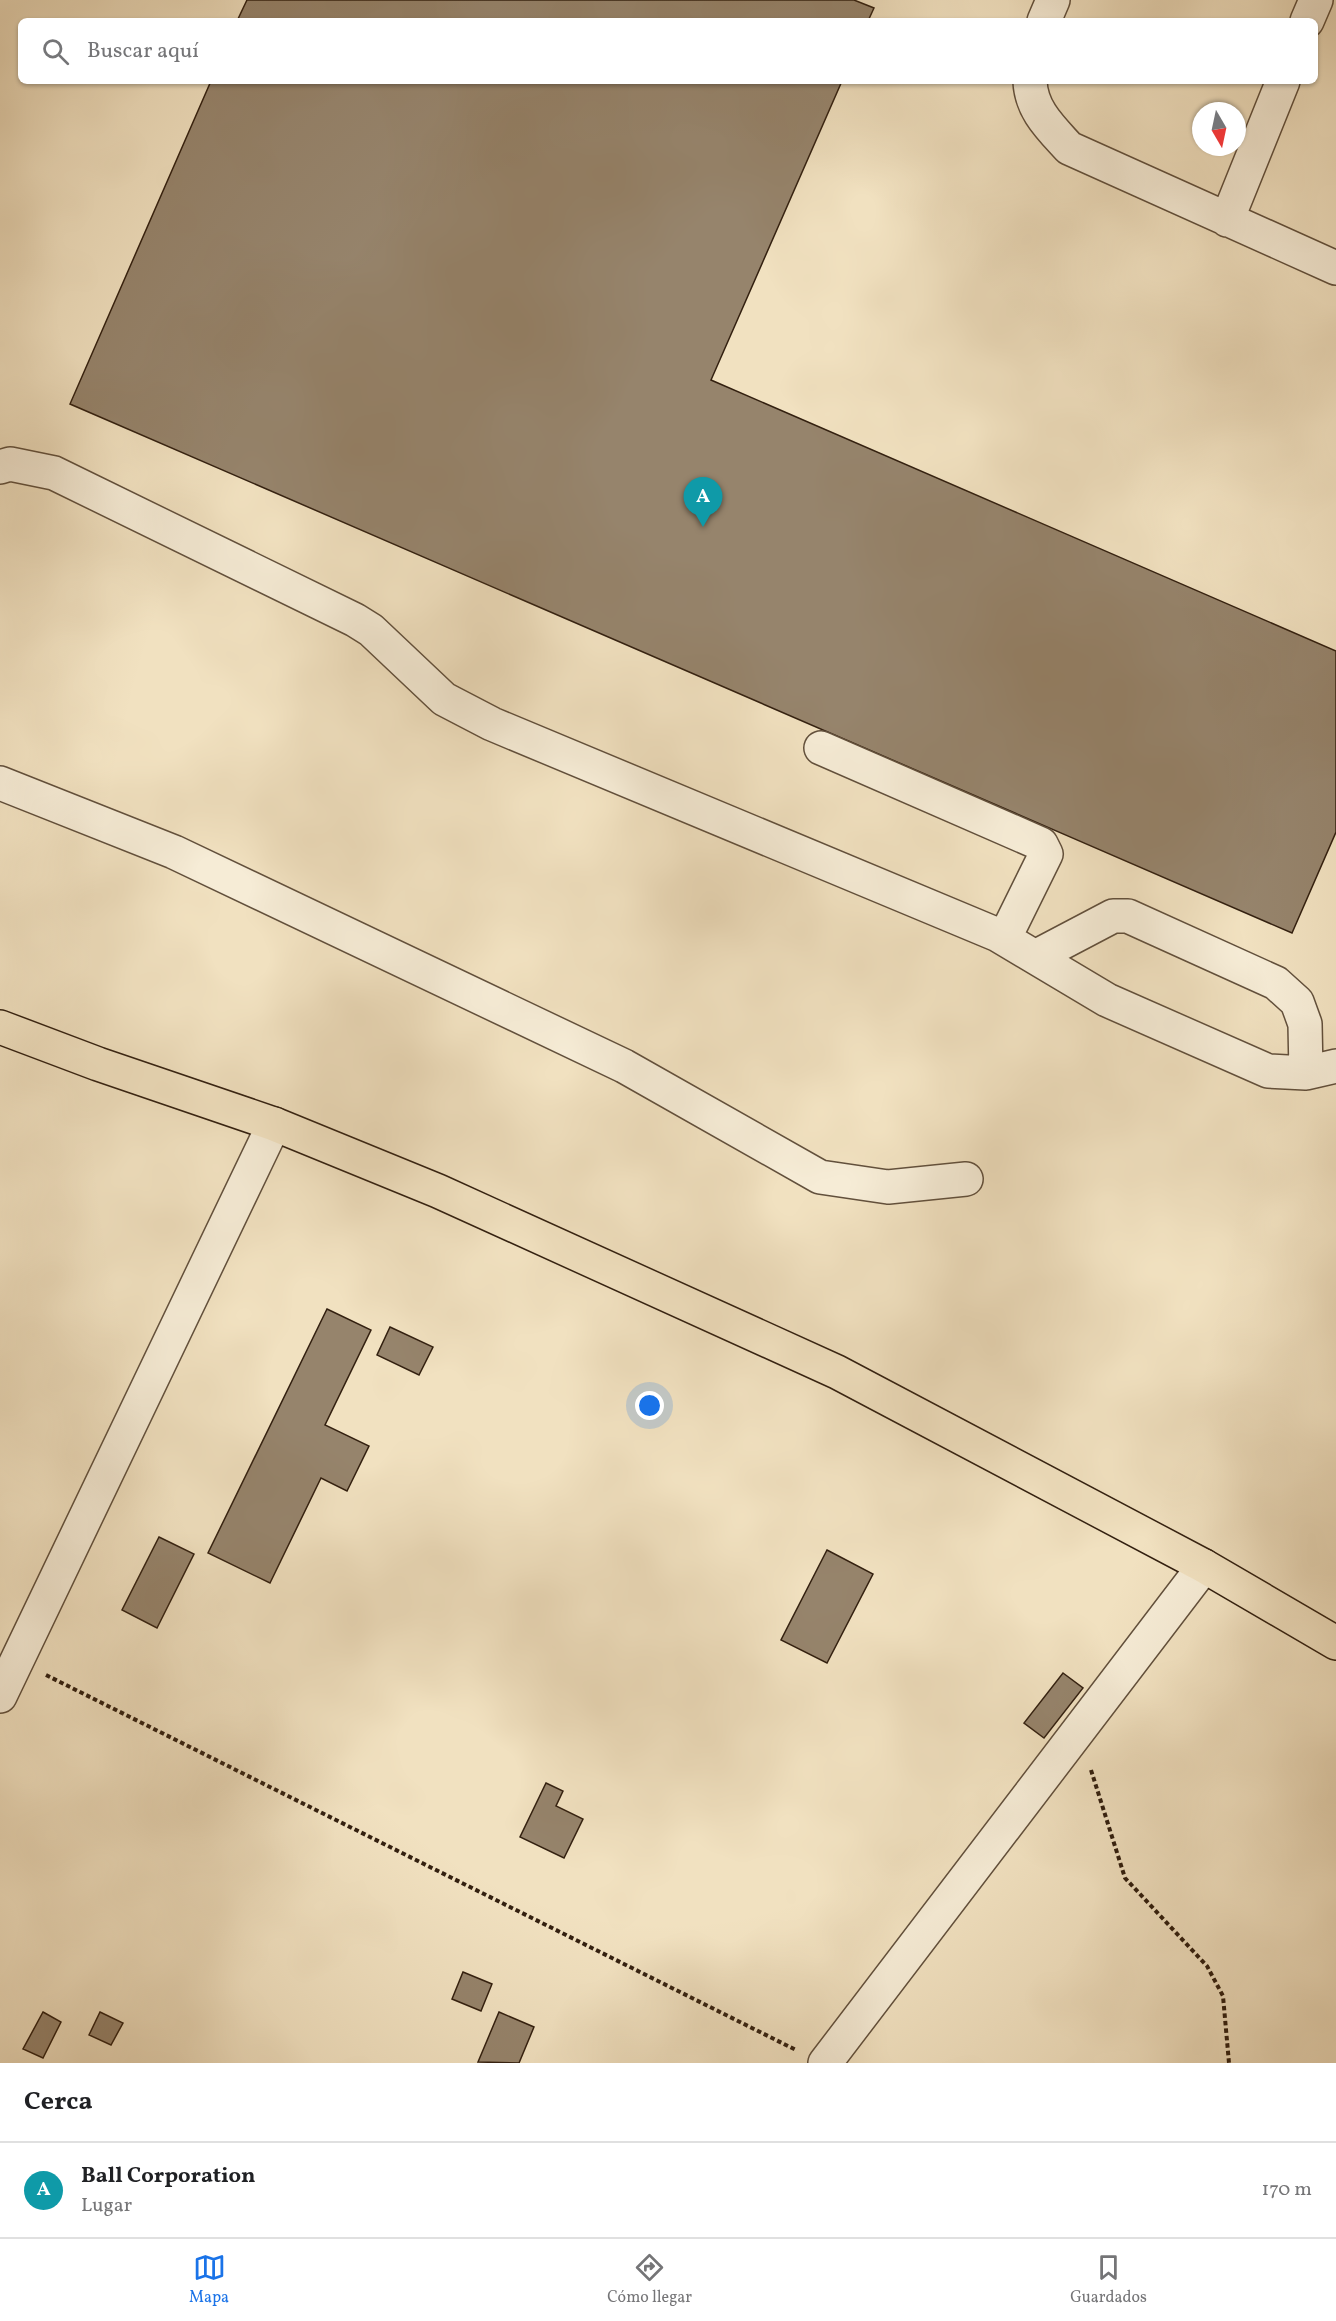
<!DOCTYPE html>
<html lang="es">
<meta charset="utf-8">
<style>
:root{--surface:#fff;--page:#f6f6f6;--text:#202124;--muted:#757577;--line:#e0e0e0;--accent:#1a73e8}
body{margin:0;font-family:Vollkorn,serif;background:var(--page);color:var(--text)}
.compass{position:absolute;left:1192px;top:102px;width:54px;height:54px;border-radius:50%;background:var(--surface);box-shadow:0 2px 4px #0004;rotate:171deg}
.you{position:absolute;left:650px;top:1406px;width:21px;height:21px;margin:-15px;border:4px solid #fff;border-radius:50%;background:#1a73e8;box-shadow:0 0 0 9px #1a73e833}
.badge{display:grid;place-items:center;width:39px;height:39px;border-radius:50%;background:var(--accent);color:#fff;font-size:20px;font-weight:700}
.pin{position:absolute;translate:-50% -50px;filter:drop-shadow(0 2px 3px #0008)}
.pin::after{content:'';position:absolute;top:32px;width:21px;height:18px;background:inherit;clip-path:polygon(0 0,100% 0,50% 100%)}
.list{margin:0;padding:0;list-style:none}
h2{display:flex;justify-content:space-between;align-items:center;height:78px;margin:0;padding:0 24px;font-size:26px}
h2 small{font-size:20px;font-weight:400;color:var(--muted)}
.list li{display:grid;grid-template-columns:39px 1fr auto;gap:18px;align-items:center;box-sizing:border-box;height:96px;padding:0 24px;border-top:2px solid var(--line)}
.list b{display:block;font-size:22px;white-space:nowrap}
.list p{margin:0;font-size:20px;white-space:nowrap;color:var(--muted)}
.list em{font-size:20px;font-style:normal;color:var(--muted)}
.icon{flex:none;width:33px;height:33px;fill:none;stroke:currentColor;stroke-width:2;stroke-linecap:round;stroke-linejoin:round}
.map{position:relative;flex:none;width:1336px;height:2063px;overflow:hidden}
.search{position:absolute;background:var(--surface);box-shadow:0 2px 4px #0004;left:18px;right:18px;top:18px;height:66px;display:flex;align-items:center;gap:15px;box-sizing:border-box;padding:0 21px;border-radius:9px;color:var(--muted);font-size:22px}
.sheet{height:174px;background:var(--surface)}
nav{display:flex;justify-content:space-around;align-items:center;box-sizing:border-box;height:84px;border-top:2px solid var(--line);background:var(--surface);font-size:16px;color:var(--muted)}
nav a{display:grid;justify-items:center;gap:3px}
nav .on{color:var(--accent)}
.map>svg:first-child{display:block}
.building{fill:#96846c;stroke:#332010;stroke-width:1.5}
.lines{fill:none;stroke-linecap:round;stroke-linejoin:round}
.minor-casing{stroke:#62503c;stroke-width:36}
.highway-casing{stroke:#332010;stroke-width:36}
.path{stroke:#332010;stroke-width:4;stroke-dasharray:4.5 3;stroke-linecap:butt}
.minor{stroke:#f6ecd6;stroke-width:33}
.highway{stroke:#f1e1c0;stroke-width:33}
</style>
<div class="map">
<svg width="1336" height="2063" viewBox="0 0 1336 2063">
<rect width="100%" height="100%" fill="#f1e1c0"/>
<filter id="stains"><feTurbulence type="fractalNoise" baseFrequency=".00333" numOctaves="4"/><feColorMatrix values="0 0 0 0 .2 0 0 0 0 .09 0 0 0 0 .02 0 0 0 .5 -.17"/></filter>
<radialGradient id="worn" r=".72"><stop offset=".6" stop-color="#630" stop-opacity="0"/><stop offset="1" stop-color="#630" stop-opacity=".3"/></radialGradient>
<path class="building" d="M247 0H854L874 8 868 21H237Z
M211 81H842L711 380 1336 651V832L1292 933 70 404Z
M327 1309 371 1330 325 1425 369 1446 347 1491 321 1478 270 1583 208 1553Z
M390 1327 433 1347 419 1375 377 1355Z
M159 1537 194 1554 157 1628 122 1610Z
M827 1550 873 1574 827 1663 781 1640Z
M1063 1673 1083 1688 1044 1738 1024 1723Z
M546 1783 563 1791 556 1806 583 1819 564 1858 520 1837Z
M463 1972 492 1984 481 2011 452 1999Z
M43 2012 61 2022 43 2058 23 2049Z
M100 2012 123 2023 111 2045 89 2035Z
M499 2012 534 2027 519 2063 478 2062Z"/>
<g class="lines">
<g class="minor-casing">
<path id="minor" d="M1044 21 1053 0
M1307 21 1316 0
M1030 81C1031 110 1051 128 1069 148L1336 268
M1227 220 1283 81
M0 467 10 464 54 473 355 620 371 630 444 699 492 724 998 935 1008 931 1046 854 1041 844 821 748
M0 783 174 852 624 1066 820 1177 888 1187 966 1179
M998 935 1107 1000 1268 1071 1306 1073 1336 1066
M1035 957 1113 916H1128L1276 983 1297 1002 1305 1024 1306 1073
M0 1696 274 1124
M825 2063 1204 1566"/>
</g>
<g class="highway-casing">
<path id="highway" d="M0 1027 98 1064 274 1124 438 1191 837 1372 1204 1566 1336 1643"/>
</g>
<path class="path" d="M46 1675 796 2050
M1091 1770 1125 1878 1207 1966 1223 1996 1229 2063"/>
<use href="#minor" class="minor"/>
<use href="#highway" class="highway"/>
</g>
<rect width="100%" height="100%" filter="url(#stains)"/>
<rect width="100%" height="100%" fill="url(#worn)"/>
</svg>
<svg class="compass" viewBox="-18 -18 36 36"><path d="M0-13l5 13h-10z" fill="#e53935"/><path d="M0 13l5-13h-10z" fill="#757577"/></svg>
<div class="you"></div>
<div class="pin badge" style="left:703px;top:527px;background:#0f9aa8">A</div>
<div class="search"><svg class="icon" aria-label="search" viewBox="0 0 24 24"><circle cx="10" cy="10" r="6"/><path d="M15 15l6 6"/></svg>Buscar aquí</div>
</div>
<section class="sheet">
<h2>Cerca<small></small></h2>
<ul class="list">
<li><span class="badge" style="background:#0f9aa8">A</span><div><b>Ball Corporation</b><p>Lugar</p></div><em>170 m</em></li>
</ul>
</section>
<nav>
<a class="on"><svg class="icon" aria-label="map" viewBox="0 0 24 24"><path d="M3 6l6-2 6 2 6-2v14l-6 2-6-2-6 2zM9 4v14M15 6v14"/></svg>Mapa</a>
<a><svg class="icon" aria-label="directions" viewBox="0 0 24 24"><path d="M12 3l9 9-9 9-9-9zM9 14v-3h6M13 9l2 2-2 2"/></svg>Cómo llegar</a>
<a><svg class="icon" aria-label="saved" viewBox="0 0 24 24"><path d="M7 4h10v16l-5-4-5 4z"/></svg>Guardados</a>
</nav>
